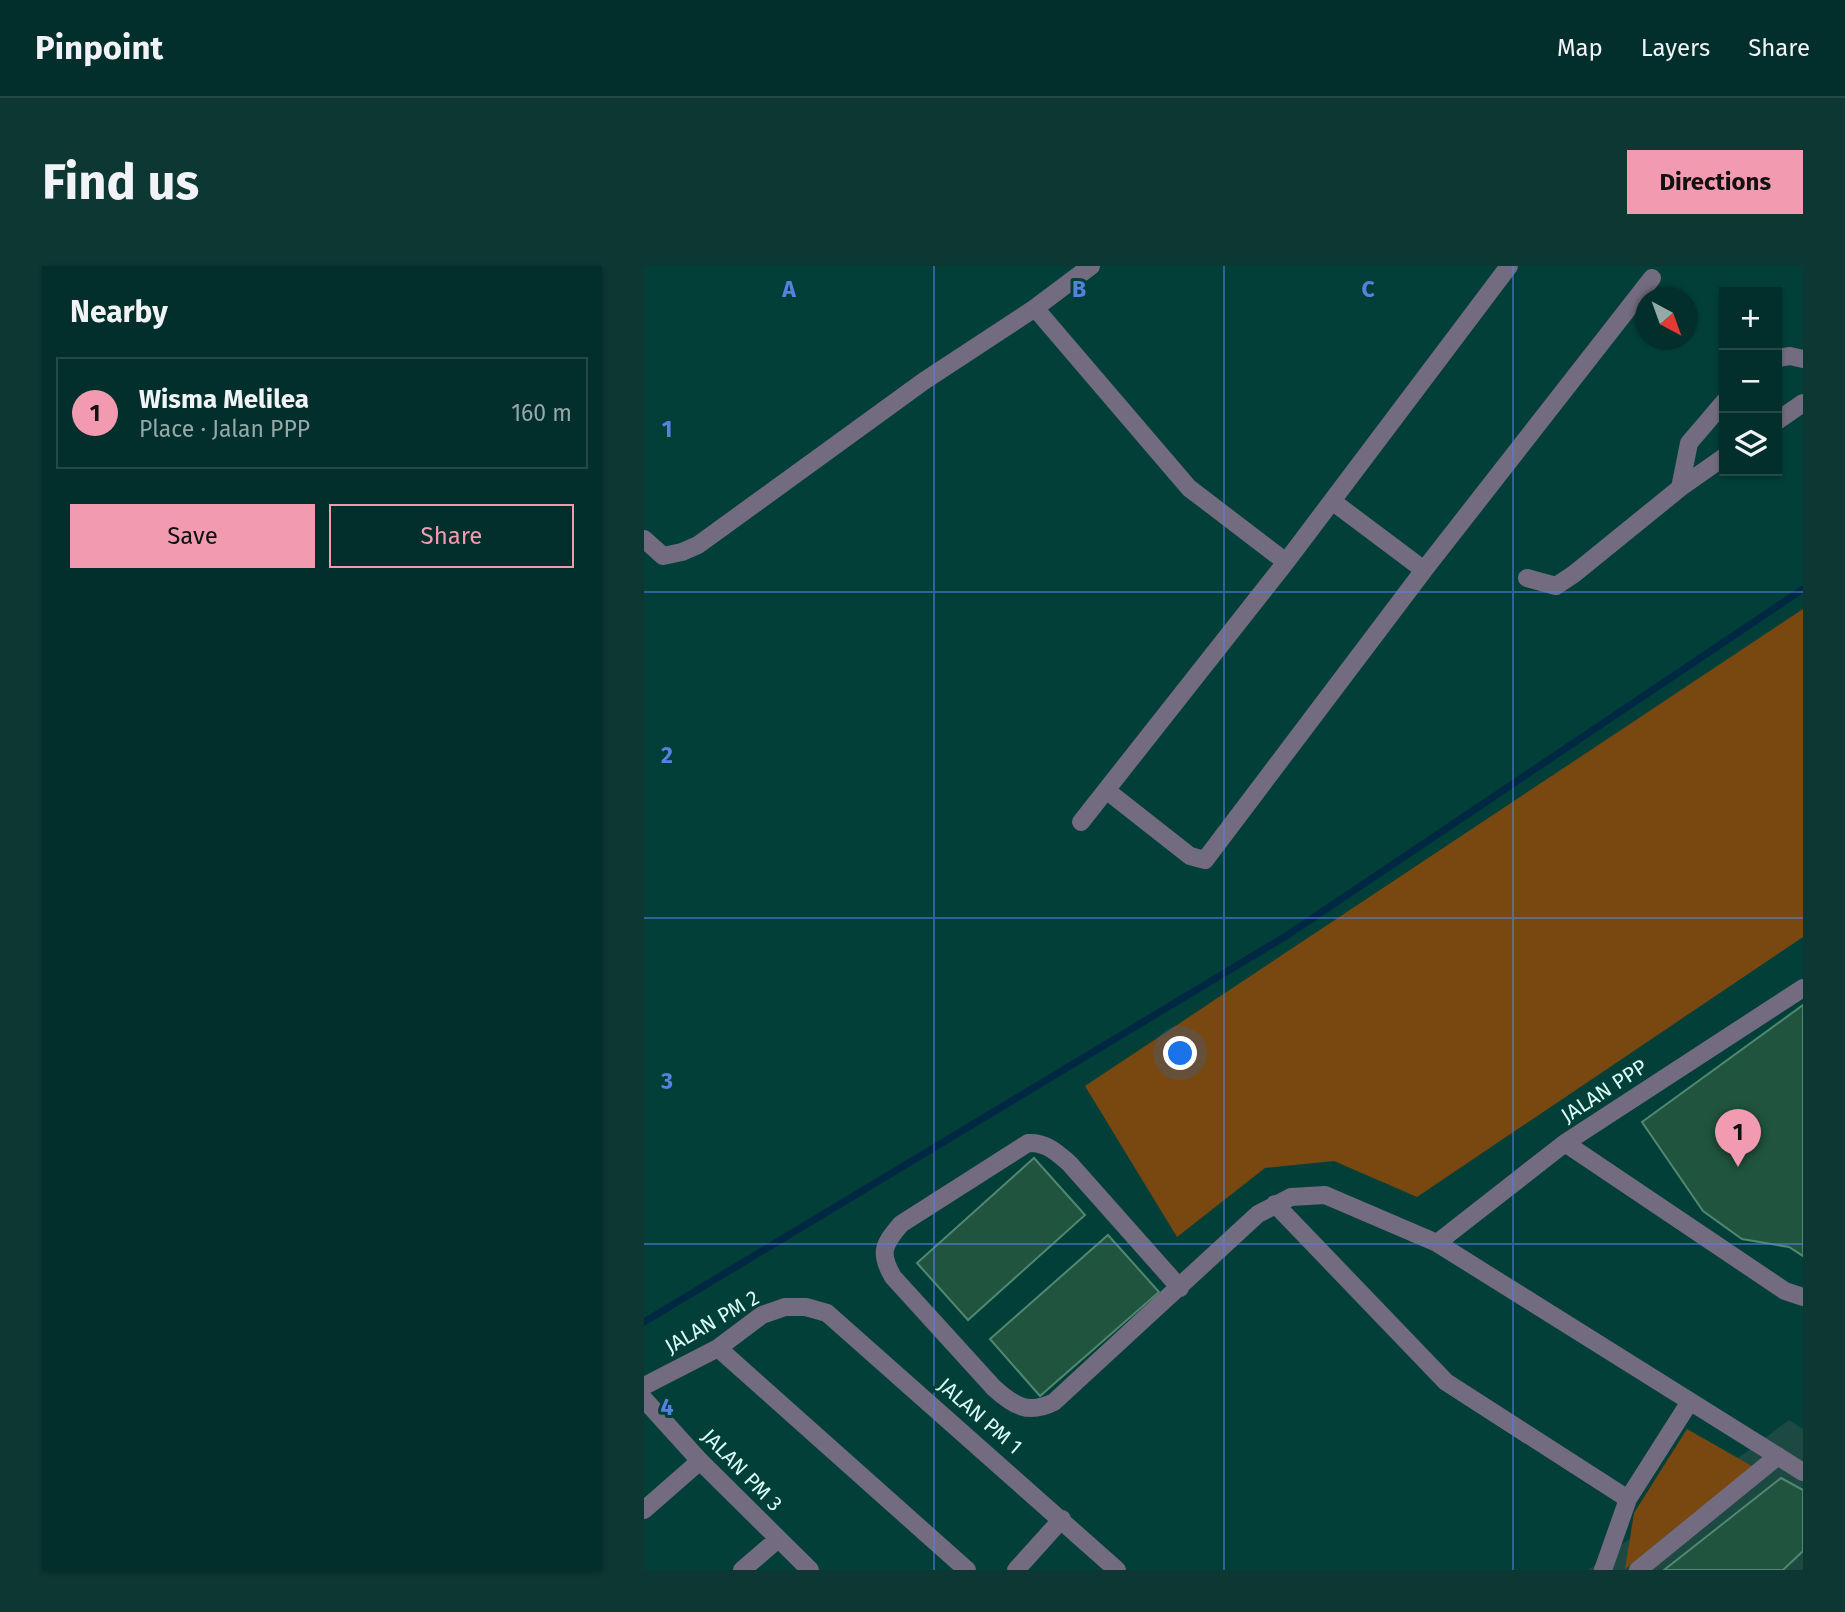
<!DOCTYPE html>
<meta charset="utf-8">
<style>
:root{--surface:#022f2b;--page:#0c3733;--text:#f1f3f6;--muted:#96a9a9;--line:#234a47;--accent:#f29ab0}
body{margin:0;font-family:"Fira Sans",sans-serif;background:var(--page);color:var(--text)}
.controls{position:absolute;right:21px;top:21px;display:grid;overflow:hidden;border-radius:0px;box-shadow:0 2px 5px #0004}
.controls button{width:63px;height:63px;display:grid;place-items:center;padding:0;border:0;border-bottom:2px solid var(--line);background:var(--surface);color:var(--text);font:35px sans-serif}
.compass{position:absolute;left:991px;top:21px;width:63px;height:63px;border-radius:50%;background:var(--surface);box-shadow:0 2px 5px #0004;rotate:139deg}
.you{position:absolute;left:537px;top:788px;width:24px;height:24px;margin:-18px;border:5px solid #fff;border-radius:50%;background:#1a73e8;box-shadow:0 0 0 10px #1a73e833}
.badge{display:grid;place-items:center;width:46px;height:46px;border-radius:50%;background:var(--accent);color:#111;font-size:23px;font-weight:700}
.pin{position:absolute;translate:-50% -58px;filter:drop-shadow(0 2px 4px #0008)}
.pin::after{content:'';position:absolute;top:37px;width:24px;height:21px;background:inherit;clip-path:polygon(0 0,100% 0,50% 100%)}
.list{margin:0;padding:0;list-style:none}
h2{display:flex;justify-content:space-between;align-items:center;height:91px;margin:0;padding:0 28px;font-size:30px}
h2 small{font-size:23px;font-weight:400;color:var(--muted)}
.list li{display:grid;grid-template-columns:46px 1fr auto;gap:21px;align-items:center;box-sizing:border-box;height:112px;margin:0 14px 14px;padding:0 14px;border:2px solid var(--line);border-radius:0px}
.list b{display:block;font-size:26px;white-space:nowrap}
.list p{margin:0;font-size:23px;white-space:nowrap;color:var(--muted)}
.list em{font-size:23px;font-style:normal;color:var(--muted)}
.actions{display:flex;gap:14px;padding:21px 28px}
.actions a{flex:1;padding:16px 0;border:2px solid var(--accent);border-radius:0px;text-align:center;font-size:24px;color:var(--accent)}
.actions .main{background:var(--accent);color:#111}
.icon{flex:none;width:38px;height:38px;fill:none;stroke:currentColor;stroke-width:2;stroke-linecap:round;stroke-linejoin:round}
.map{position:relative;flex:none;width:1159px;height:1304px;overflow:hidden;border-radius:0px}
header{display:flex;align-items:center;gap:42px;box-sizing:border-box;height:98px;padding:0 35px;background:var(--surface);border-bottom:2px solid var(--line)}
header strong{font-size:33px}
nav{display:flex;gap:38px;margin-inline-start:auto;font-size:24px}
.intro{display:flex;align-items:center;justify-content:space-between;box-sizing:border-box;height:168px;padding:0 42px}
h1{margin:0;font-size:49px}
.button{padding:18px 32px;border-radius:0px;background:var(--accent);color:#111;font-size:24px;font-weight:700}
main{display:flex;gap:42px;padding:0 42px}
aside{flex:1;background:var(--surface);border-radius:0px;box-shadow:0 2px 5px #0004}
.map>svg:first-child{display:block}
.built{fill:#1d4943}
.green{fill:#794810}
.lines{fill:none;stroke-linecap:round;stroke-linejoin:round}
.stream{stroke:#002843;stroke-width:7}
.building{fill:#20543f;stroke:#50886f;stroke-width:2}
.minor{stroke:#736b7f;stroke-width:18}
.grid{fill:none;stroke:#5582e1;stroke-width:2;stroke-opacity:0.55}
.labels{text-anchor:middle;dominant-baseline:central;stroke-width:6;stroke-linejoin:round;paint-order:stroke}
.street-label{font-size:21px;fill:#d9fbf5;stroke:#023f39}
.grid-label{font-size:23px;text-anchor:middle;font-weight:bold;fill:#5582e1;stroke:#023f39;stroke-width:6;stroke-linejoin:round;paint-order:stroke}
</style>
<header>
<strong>Pinpoint</strong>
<nav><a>Map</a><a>Layers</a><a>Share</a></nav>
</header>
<div class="intro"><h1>Find us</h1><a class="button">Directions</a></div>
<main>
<aside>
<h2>Nearby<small></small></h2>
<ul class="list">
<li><span class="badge">1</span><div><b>Wisma Melilea</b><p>Place · Jalan PPP</p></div><em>160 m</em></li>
</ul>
<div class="actions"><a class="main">Save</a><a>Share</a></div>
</aside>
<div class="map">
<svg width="1159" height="1304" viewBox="0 0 1159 1304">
<rect width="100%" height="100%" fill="#023f39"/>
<path class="built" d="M1145 1154 1159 1163V1304H944Z"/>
<path class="green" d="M1159 343V671L773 931 690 895 621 902 533 971 441 820Z
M1043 1163 1108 1200 981 1303 990 1247Z"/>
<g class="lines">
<path class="stream" d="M0 1056 642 670 1159 323"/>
</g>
<path class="building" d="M1159 739V990L1145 981 1098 973 1059 945 998 856Z
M390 892 441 949 324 1054 273 997Z
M464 969 515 1026 396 1130 346 1073Z
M1137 1212 1159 1224V1285L1139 1304H1020Z"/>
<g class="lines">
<path class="minor" d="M391 42 545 222 642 296
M1133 92 1146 90 1159 93
M1133 155 1159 137
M1036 222 1045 177 1080 136
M688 235 780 304 1008 12
M0 273 19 290 38 286 54 279 280 115 391 42 447 0
M883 312 912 320 930 308 1036 222 1080 191
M462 524 546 590 561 594 780 304
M437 556 642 296 865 0
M921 877 1141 1025 1159 1031
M631 938 802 1116 984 1233
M793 977 921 877 1159 722
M536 1022 425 897C412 886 402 876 384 877L257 958C239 979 235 987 249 1011L350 1122C370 1140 384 1149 410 1136L614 948 647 931 681 929 793 977 1159 1206
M74 1082 323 1304
M0 1120 74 1082 118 1049 141 1041H162L183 1047 473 1304
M0 1133 56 1195 166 1304
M0 1244 56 1195
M98 1304 133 1274
M372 1304 418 1253
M959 1304 984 1233 1045 1137
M994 1304 1134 1190"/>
</g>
<path class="grid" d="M290 0V1304M580 0V1304M869 0V1304M0 326H1159M0 652H1159M0 978H1159"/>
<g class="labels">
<g class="street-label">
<text transform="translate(960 825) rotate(-33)">JALAN PPP</text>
<text transform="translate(68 1056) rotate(-30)">JALAN PM 2</text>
<text transform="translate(336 1150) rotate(41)">JALAN PM 1</text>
<text transform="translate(98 1204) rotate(46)">JALAN PM 3</text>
</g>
</g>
<g class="grid-label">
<text x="145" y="31">A</text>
<text x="435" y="31">B</text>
<text x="724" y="31">C</text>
<text x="23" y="171">1</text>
<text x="23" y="497">2</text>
<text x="23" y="823">3</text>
<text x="23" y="1149">4</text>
</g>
</svg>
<div class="controls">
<button>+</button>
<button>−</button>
<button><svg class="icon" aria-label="layers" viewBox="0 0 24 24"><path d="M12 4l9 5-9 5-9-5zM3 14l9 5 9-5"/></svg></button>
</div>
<svg class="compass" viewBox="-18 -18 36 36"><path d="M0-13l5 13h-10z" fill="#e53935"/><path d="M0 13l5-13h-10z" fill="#96a9a9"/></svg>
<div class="you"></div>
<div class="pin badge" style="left:1094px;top:901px">1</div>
</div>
</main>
